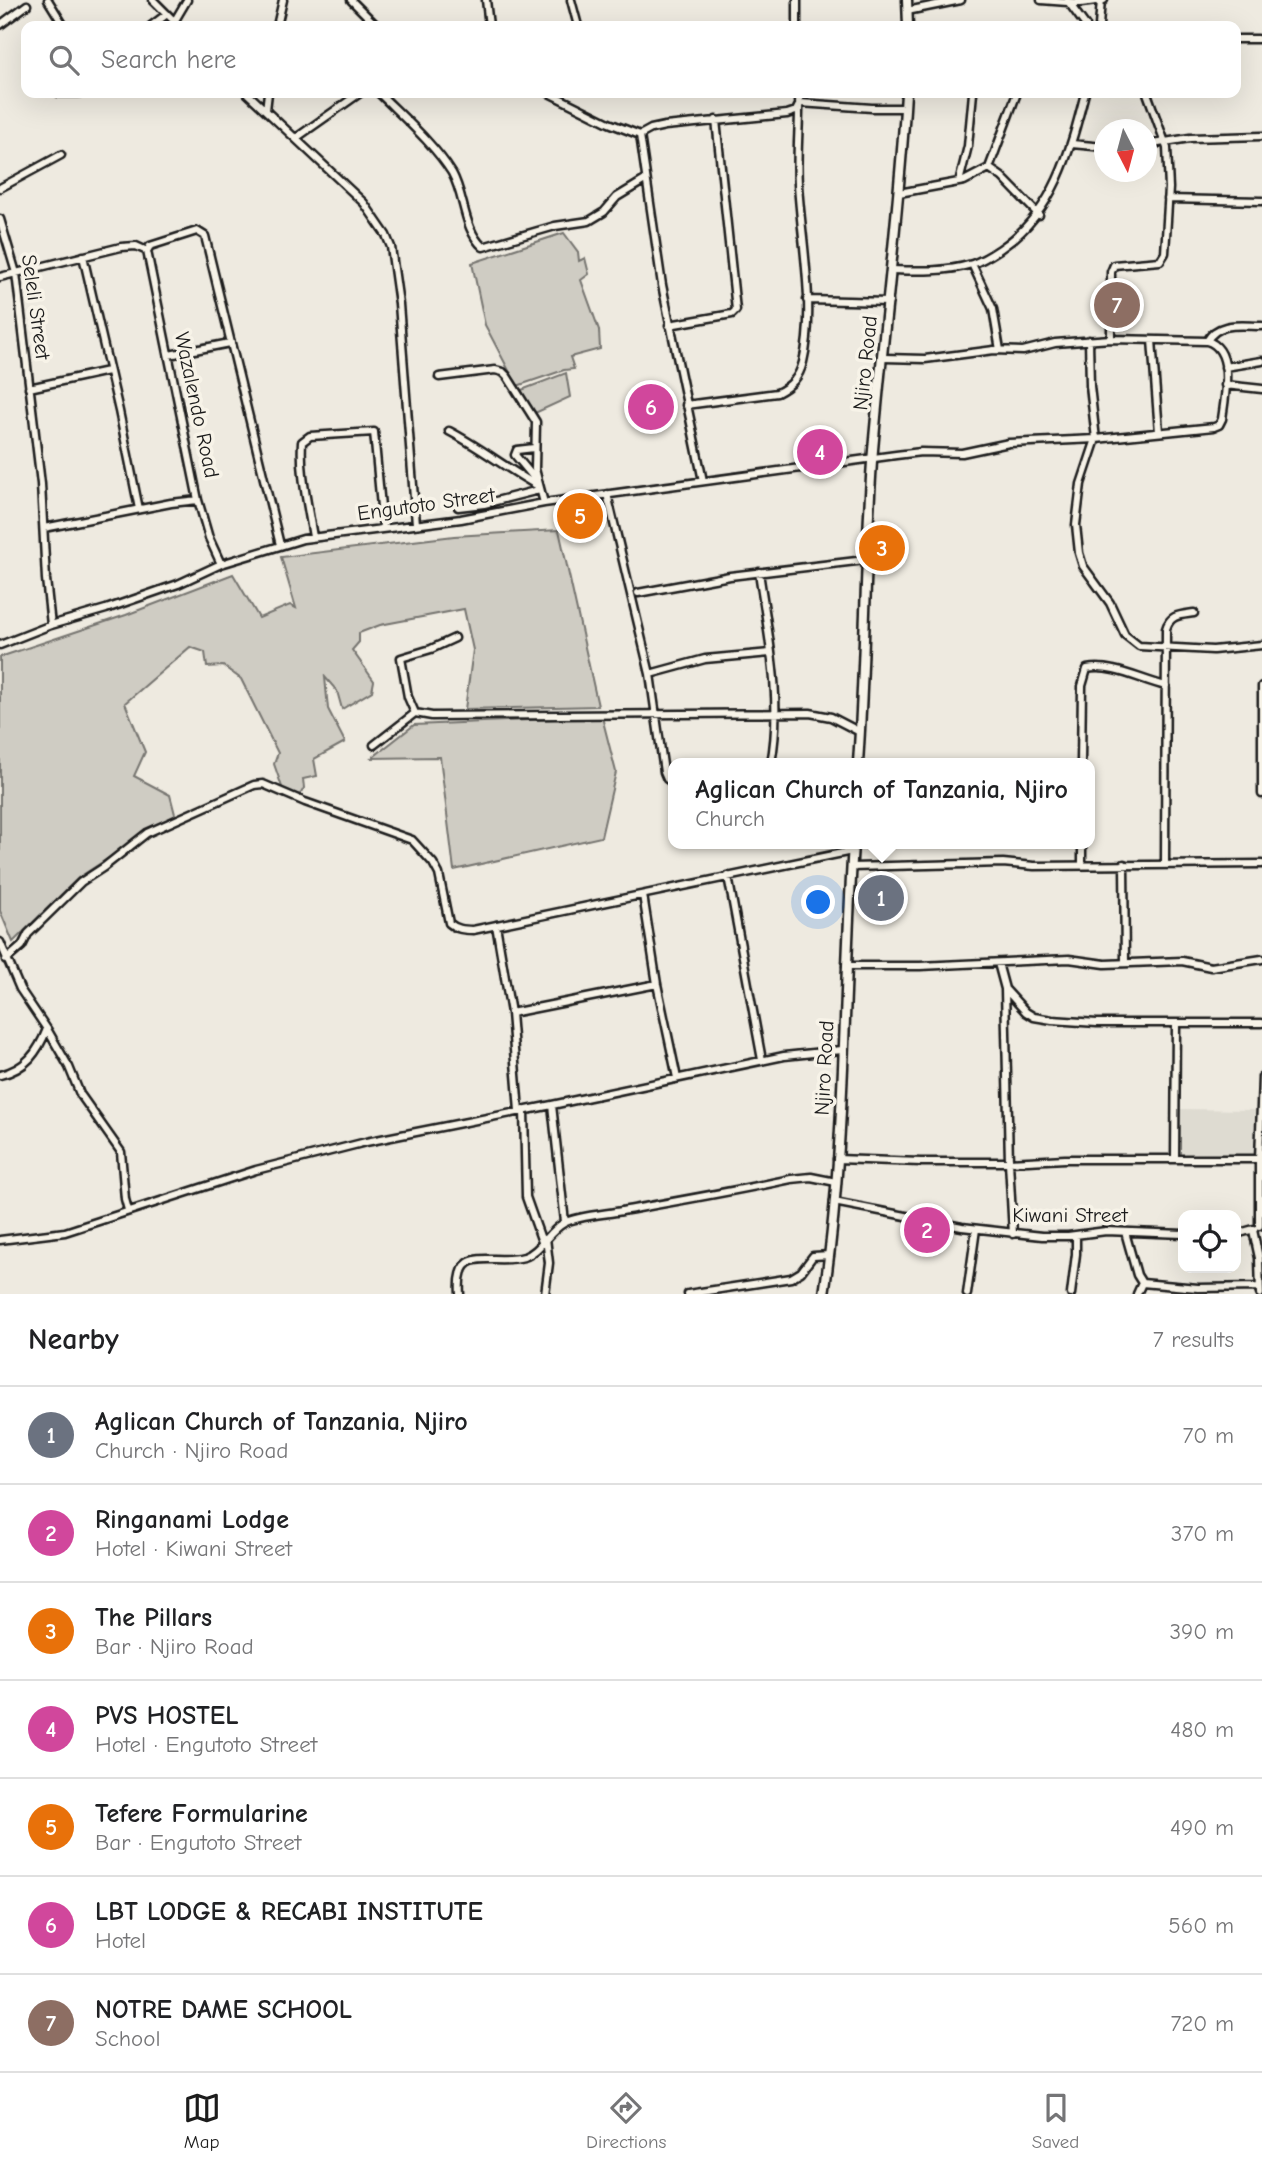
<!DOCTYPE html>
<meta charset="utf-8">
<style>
:root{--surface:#fff;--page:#f6f6f6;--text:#202124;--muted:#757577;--line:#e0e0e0;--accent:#1c1c1c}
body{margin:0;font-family:"Comic Neue",sans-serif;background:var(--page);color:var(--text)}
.controls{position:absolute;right:21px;bottom:21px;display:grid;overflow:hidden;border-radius:14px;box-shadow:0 7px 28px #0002}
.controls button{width:63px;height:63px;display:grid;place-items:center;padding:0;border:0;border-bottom:2px solid var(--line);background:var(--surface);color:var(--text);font:35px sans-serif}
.compass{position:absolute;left:1094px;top:119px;width:63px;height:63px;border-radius:50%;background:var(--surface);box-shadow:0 7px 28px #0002;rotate:174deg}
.you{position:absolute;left:819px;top:903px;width:24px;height:24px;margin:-18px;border:5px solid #fff;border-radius:50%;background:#1a73e8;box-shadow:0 0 0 10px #1a73e833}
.badge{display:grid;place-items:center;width:46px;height:46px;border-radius:50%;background:var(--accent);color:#fff;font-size:23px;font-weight:700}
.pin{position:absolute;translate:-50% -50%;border:4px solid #fff;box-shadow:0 2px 7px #0006}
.popup{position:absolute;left:668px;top:758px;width:427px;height:91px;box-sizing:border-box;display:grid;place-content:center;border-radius:14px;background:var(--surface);filter:drop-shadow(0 2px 5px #0005);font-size:23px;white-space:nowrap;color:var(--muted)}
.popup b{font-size:26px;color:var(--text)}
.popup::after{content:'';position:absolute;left:50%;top:100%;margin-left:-14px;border:14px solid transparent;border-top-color:var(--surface)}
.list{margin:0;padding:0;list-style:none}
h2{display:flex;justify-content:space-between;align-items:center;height:91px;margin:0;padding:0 28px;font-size:30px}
h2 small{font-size:23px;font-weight:400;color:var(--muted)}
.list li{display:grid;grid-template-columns:46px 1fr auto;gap:21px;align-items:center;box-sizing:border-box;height:98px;padding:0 28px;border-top:2px solid var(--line)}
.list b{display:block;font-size:26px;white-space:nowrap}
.list p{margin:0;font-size:23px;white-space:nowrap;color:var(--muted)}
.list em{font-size:23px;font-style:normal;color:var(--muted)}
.icon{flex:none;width:38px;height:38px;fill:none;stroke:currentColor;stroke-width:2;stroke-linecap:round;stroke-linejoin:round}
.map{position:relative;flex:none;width:1262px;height:1294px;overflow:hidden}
.search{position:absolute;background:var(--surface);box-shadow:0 7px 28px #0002;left:21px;right:21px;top:21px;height:77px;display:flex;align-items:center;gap:18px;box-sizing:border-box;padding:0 24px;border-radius:14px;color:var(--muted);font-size:26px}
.sheet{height:777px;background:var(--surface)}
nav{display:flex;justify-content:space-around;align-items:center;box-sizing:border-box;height:98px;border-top:2px solid var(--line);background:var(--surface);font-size:19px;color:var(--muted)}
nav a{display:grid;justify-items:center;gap:4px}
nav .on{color:var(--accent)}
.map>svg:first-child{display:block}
.built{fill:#dedbd1}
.green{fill:#cfccc3;stroke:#767470;stroke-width:2}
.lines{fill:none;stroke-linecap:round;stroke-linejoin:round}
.street-casing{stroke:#1c1c1c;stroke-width:11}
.secondary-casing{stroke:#1c1c1c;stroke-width:13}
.street{stroke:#f7f3e8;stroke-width:6}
.secondary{stroke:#f7f3e8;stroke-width:8}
.labels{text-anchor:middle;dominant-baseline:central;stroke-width:7;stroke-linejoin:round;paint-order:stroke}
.street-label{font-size:21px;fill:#1c1c1c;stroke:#f7f3e8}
</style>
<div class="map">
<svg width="1262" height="1294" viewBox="0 0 1262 1294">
<rect width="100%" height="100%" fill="#eeeae0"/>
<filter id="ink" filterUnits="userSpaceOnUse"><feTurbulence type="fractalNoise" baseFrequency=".0143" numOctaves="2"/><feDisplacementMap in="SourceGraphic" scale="14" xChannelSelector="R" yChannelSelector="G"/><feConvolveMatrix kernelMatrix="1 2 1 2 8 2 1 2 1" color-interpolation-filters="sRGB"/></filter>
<g filter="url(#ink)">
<path class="built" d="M1179 1109 1255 1110 1254 1155 1178 1153Z"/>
<path class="green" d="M564 233 578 252 579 261 585 258 589 274 581 280 599 330 600 349 570 357 574 369 564 370 517 386 485 325 472 263Z
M566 373 570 397 535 413 519 391Z
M559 530 598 706 465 709 473 650 464 609 380 625 359 633V642L352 650 374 681 372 691 342 709 337 691 325 677 328 709 345 742 314 759 317 776 303 779 304 788 300 795 283 790 274 764 278 753 241 679 223 666 207 667 205 652 190 647 125 703 145 752 134 776 170 795 176 818 136 840 78 878 13 942 0 911V657L126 615 233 574 259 618 290 605 296 608 281 557 454 536Z
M602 717 616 772 601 837 454 870 440 757 372 758 414 725Z"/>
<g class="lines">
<g class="street-casing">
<path id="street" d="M48 0 64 26
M153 0 179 26
M351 0 377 26
M486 0 489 26
M571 0 578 26
M797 0V26
M1041 0 1081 3 1104 0
M1069 3 1086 26
M907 11 961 0
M174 22 187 0
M0 25 27 5
M151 26 167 14
M277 26 283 0
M1099 26 1101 0
M1236 39H1258
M59 93H79
M247 93 364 203 386 235 391 247 399 304 416 524
M379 93C403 117 435 145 452 173 465 196 463 229 483 247L555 226 589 221 604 212 617 197 645 180
M549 93 609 123 640 135 662 285 703 481
M266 110 268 93
M640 135 651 129 665 126 787 114 796 111 800 103 872 108H905
M296 138 360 93
M1072 144 1104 147
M1146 145 1190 138 1262 136
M989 168 1017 93
M959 182 968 146 973 93
M0 188 61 155
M899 193 964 181 989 168 1002 177 1039 215
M1168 199 1262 201
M0 219 16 273 41 484 46 579 51 625
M147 251 150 246 197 231 205 236 280 545
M147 251 198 500 209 538 221 564
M83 256 119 411 139 509
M972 264 993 309 1000 350
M891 270C918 271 946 272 972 264 982 261 991 255 1000 249 1054 213 1070 152 1085 93
M0 277 121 247 136 246 147 251
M807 300 889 302
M669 325 732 314 736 310 716 120
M1111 339V272L1114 265 1160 261 1165 253 1169 188 1167 148 1147 93
M1089 340 1090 386 1096 439 1081 484 1076 525 1079 553 1083 566 1110 603 1125 635 1139 646 1213 650 1262 645
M1152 340 1159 432
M1207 341C1218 321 1241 326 1262 326
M169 355 230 343
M1225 367 1262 361
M439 377 495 370 503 372 507 376 536 422 535 469 544 503
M1225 385 1262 389
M29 388 108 371
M686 405 777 393C791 386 799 378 803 362 816 309 801 238 798 184 796 154 800 123 799 93
M449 431C480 447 507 469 538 486
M534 448 517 450 515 455 535 479
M607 494 650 674 664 772 667 779 673 783
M458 507 484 504 539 490
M44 528 171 503 198 500
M313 537C308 506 300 474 302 442L310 436 374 432 383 528
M759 572C768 634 783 701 771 763
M638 593 730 576 865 560
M455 638 431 649 401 658 408 697 415 713 432 716 810 713 831 717 860 732
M0 645 51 625 106 609 178 584 221 564 303 539 461 519 544 503 896 455 921 452 962 453 1009 443 1096 439 1214 427 1219 425 1222 419C1225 397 1235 349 1207 341L1111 339 1055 343 1023 351 994 350 925 359 884 358
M650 674 705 659 770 653
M1262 686V794
M374 745 415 713
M1081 763 1082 686 1087 669C1112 664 1141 680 1166 686
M1082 844V864
M1124 864 1125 963
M1165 864 1166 629C1170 614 1181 615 1194 613
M852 867 1003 863 1034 866 1262 864
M728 876 762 1060
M643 895 657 984 677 1078
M496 925 511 1013 519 1111
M0 942 20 989 47 1029 69 1067 80 1094 121 1152 125 1199 128 1210
M6 960 22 946 28 934 81 882 104 867 147 833 254 785 263 784 305 802 412 840 433 863 439 874 449 923C456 929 463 930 473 930L852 851
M998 963 1005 989 1009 1162 1013 1234
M846 966H920L1069 959 1105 964 1182 961 1211 967 1262 959
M1006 990 1026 1012 1034 1017 1052 1020 1097 1023H1262
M511 1013 657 984
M0 1075C26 1069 38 1052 47 1029
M552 1105 565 1222
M524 1110 526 1197 542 1242
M837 1159 921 1162H1009L1065 1159H1259
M1175 1159 1176 1024
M834 1202 962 1227 1042 1236H1068L1106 1231 1183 1234
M1259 1226V1159L1262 1077
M1253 1230 1259 1258 1260 1294
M1125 1232 1137 1275 1142 1283 1198 1288 1259 1287
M1236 1234 1254 1229
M0 1240 65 1232 256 1170 366 1142 552 1105 784 1056 842 1050
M460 1294C456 1242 491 1266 524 1257 540 1252 549 1231 564 1223 577 1216 607 1214 622 1211 678 1201 735 1191 791 1179L811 1177 836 1182
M545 1294 549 1263 546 1238
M688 1294 791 1278 801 1272 813 1256 830 1255
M967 1294 976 1229
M1071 1294 1076 1254V1235
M1137 1294 1142 1283"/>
</g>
<g class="secondary-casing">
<path id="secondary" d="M907 0 908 26
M858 763C865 663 865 562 872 462 882 339 899 216 906 93
M824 1294C846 1146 843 993 853 844"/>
</g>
<use href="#street" class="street"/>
<use href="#secondary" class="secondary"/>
</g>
</g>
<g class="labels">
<g class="street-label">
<text transform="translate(36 307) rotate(82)">Seleli Street</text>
<text transform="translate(865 363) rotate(-84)">Njiro Road</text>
<text transform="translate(197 405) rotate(78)">Wazalendo Road</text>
<text transform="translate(426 504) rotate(-8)">Engutoto Street</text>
<text transform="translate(824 1068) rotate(-87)">Njiro Road</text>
<text x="1070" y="1215">Kiwani Street</text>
</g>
</g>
</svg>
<div class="controls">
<button><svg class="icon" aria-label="locate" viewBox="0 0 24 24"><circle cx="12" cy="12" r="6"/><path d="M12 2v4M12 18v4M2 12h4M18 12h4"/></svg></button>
</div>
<svg class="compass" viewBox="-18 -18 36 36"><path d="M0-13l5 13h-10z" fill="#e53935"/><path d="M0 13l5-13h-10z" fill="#757577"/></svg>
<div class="you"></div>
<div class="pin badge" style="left:881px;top:898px;background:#6b7280">1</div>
<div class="popup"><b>Aglican Church of Tanzania, Njiro</b>Church</div>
<div class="pin badge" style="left:927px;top:1230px;background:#d1479c">2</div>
<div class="pin badge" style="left:882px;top:548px;background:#e8710a">3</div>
<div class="pin badge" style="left:820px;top:452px;background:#d1479c">4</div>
<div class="pin badge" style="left:580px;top:516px;background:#e8710a">5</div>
<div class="pin badge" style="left:651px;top:407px;background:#d1479c">6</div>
<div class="pin badge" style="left:1117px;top:305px;background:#8d6e63">7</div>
<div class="search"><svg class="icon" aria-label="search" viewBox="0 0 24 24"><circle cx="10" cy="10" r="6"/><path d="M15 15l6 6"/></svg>Search here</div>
</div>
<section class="sheet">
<h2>Nearby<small>7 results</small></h2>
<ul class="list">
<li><span class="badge" style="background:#6b7280">1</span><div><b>Aglican Church of Tanzania, Njiro</b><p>Church · Njiro Road</p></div><em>70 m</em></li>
<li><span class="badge" style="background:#d1479c">2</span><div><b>Ringanami Lodge</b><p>Hotel · Kiwani Street</p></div><em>370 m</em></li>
<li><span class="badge" style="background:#e8710a">3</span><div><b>The Pillars</b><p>Bar · Njiro Road</p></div><em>390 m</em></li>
<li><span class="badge" style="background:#d1479c">4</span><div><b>PVS HOSTEL</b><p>Hotel · Engutoto Street</p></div><em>480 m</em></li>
<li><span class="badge" style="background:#e8710a">5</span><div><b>Tefere Formularine</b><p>Bar · Engutoto Street</p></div><em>490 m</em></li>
<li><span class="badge" style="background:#d1479c">6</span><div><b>LBT LODGE &amp; RECABI INSTITUTE</b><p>Hotel</p></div><em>560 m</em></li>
<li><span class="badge" style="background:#8d6e63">7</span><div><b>NOTRE DAME SCHOOL</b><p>School</p></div><em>720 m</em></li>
</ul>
</section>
<nav>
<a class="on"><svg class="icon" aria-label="map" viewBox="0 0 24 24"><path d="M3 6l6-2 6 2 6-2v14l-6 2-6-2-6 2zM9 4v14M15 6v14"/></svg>Map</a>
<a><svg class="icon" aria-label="directions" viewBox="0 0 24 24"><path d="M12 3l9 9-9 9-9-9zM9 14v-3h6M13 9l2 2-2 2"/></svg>Directions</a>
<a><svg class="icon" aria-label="saved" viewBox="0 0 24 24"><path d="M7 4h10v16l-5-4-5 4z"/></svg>Saved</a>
</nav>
